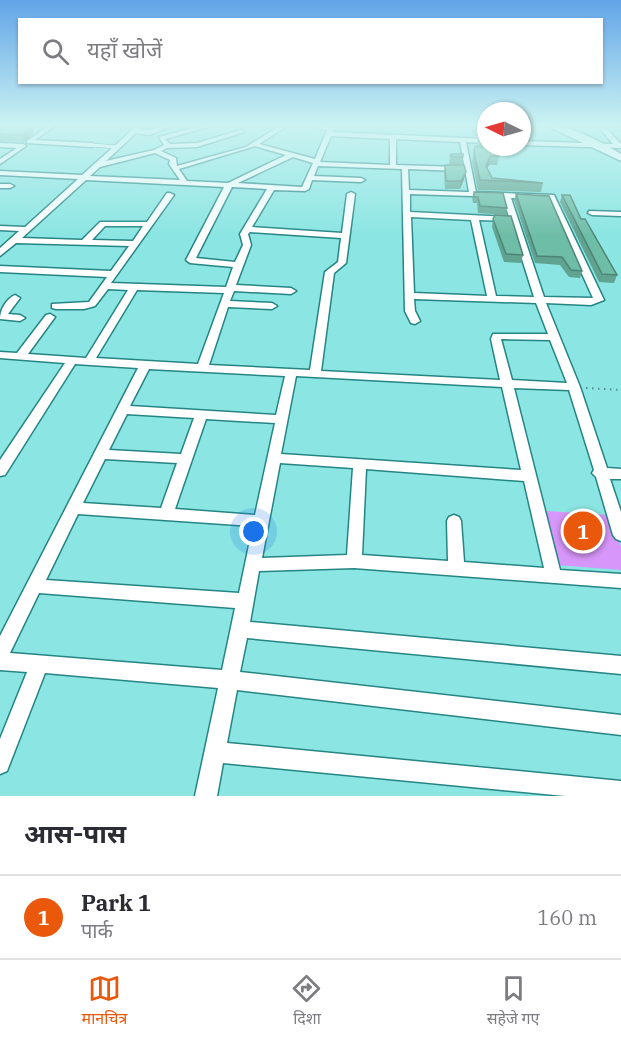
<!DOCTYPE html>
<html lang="hi">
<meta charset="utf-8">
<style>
:root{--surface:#fff;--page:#f7f7f7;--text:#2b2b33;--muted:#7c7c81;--line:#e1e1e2;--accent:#ea580c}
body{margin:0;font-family:"IBM Plex Serif","Noto Sans Devanagari",serif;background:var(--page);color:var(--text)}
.compass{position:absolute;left:477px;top:102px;width:54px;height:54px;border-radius:50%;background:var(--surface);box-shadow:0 2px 4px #0004;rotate:275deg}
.you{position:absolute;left:254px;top:532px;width:21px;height:21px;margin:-15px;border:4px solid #fff;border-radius:50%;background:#1a73e8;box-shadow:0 0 0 9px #1a73e833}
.badge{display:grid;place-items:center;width:39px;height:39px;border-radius:50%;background:var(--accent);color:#fff;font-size:20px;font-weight:700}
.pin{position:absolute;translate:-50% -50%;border:3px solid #fff;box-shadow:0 2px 6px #0006}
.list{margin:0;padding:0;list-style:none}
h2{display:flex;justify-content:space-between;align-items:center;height:78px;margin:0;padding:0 24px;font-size:26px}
h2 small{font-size:20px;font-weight:400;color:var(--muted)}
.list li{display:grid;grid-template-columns:39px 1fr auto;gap:18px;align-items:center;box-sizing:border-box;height:84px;padding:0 24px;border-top:2px solid var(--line)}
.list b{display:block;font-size:22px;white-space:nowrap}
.list p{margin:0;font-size:20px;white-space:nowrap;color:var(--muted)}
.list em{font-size:20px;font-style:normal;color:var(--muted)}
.icon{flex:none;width:33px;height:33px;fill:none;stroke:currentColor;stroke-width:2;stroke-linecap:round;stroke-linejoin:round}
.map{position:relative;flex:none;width:621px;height:796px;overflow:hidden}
.search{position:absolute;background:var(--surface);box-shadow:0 2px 4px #0004;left:18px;right:18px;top:18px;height:66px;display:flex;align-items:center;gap:15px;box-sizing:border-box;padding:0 21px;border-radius:0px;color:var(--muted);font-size:22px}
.sheet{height:162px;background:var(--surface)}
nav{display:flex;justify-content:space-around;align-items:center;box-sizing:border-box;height:84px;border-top:2px solid var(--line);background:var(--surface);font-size:16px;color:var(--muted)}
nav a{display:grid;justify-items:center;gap:3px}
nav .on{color:var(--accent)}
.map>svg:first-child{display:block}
.green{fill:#d796f9}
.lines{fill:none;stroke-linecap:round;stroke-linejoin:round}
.lane-casing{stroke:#258584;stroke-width:4.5}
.street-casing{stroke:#258584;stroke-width:3}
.secondary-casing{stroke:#258584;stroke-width:3}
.path{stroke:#508f8d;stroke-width:2;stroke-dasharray:1.5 4.5;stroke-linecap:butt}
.lane{stroke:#fff;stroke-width:3}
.street{fill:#fff;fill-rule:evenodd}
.secondary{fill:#fff;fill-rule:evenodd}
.wall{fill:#5fa390}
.shaded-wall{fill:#4d8475}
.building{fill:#6ebda7;stroke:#4d8475;stroke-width:1.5}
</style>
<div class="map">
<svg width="621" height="796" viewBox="0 0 621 796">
<rect width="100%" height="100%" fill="#8be5e2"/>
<path class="green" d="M546 511 610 515 621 547V570L557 565Z"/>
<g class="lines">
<g class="lane-casing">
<path id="lane" d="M92 145 117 147"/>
</g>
<g class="street-casing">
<path id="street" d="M13 124H20L0 136V131Z
M51 124H58L35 140 92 143 95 145 92 147 27 143V141Z
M139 124H146L140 130C153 132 164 124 177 124L149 135 136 133 106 161 154 150 164 145 159 137 208 124H219L165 139 170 144 197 143 241 130 244 132 197 147 167 148 161 151 176 158 177 166 246 147 283 124H290L259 144 315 159 327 130 300 124 329 127 330 124H336L332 132 486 139V143L466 142 476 192 554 195 604 300 591 305 546 303 580 387 607 468 621 469V479H610L621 512V541L616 539 613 535 596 477 592 473 594 470 569 390 514 388 560 570 621 574V588L354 568 259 571 250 622 621 656V674L247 638 240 672 621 715V735L237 690 227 743 621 781V796H565L223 763 217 796H195L218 688 45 673 7 771 0 774V739L27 672 0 670V636L138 368 75 364 5 475 0 476V460L65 363 0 358V352L17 353 46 315 50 314 55 317 28 354 86 358 128 290 108 289 95 306 84 309H56L52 308V304L89 302 107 277 0 272V266L111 271 129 246 16 243 0 256V248L19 231 0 230V226L25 227 78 179 0 175V171L82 175ZM331 136 390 139V165L320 162ZM396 139 460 142 469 192 409 190 408 169 459 171 462 169 459 167 396 165ZM255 146 286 155 228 183 187 181 179 169ZM155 153 170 160 169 164 180 180 90 176 100 167ZM293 157 313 163 302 187 238 183ZM318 166 402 169 405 311 411 323 415 324 420 321 415 311 414 299 536 303 548 334H493L491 339 500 380 321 371 334 273 346 263 355 194 351 192 347 194 342 233 252 227 274 190 305 191 309 189 312 180 361 182 365 180 361 178 314 176ZM86 180 224 187 186 260 190 263 233 267 226 287 111 283 174 195 170 193H167L147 222H100L82 240 22 238ZM232 187 267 189 240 234 243 245 235 262 196 258ZM410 194 503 197 509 217 410 212ZM511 198 548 199 593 298 544 297ZM411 217 471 220 487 296 414 293ZM479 220 510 221 534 297 496 296ZM105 226H143L133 241 92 240ZM250 232 341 238 338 262 325 272 310 370 209 365 228 307 272 309 277 306 272 303 230 301 234 291 291 294 296 291 291 288 236 285 251 245 248 234ZM137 290 224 293 198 364 96 358ZM501 339 550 340 567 383 512 380ZM149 369 285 376 276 415 130 406ZM296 376 502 387 521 470 281 454ZM127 414 194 418 181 454 109 450ZM206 419 275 423 255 515 175 509ZM105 459 177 463 161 508 83 503ZM280 463 353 468 347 555 262 558ZM366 469 524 481 544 568 464 562 461 521 459 517 454 515 449 517 447 521 448 561 362 555ZM78 514 253 526 239 593 46 580ZM39 593 235 608 222 670 10 653Z
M596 124H602L621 144V148L522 145V141L613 144Z
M0 143 23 144 26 146 0 164V159L17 148 0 147Z
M0 184H10L14 186 10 188H0Z
M589 211 621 212V216L592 215 588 213Z
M15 295 20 298 8 314 20 315 25 318 20 321 0 319C0 310 6 299 15 295Z"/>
</g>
<g class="secondary-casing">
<path id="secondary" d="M543 124C569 124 599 141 621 154V161Z"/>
</g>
<path class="path" d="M586 388 621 390"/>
<use href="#lane" class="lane"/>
<use href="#street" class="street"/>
<use href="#secondary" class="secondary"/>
</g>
<path class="wall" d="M473 124 486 129 485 137 499 156 497 165H489L487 168 492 178 543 183 541 192 478 190 472 162 475 146 478 147 477 145 478 136H474L472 131Z
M611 124H621V132Z
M32 126 34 133 24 142 0 141V130Z
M451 154 463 157 462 165 449 164Z
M445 165 466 172 464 179 460 189H445L444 172Z
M474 192 507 208 506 215 478 213 477 203H473L472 198Z
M516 194 582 271 580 278 569 277 560 265 535 263 514 200Z
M562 195 581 219 617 275 614 283 599 282 560 202Z
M493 219 523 255 521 263 504 262 492 227Z"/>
<path class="shaded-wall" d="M32 126 34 133 24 142 22 135Z
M490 156 489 165 484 175 486 166Z
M466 172 464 179 460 189 461 181Z"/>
<path class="building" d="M474 124H484L486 129H475Z
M9 125 32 126 22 135 0 134V130Z
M478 136 486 137V147H499V156H490L486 166 492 178 543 183 480 180 474 153 475 146 482 148Z
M451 154H463V157L450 156Z
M445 165H464L466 172 461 181H446Z
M474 192 503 193 507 208 480 206 478 197H474Z
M516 194 549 196 582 271 571 270 562 257 537 256Z
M562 195H570L581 219H585L617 275 602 274Z
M495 215 511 216 523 255 506 254 493 219Z"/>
<linearGradient id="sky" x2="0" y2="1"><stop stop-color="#61a4e8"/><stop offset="0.53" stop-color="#cbf3f2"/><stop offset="1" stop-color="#cbf3f2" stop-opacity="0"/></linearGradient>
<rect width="621" height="236" fill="url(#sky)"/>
</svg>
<svg class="compass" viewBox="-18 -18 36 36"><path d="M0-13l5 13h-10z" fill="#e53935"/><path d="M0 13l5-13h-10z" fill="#7c7c81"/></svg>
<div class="you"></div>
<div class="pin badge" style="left:583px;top:531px">1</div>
<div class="search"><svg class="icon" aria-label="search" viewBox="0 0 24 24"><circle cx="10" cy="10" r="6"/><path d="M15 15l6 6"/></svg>यहाँ खोजें</div>
</div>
<section class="sheet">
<h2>आस-पास<small></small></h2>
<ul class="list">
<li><span class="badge">1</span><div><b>Park 1</b><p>पार्क</p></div><em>160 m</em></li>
</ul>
</section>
<nav>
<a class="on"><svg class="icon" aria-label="map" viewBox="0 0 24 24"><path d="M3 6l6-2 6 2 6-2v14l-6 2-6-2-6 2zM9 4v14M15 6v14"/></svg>मानचित्र</a>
<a><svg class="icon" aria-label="directions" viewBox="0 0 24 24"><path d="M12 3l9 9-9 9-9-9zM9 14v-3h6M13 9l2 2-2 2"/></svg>दिशा</a>
<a><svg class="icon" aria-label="saved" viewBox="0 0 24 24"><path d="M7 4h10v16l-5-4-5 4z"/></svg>सहेजे गए</a>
</nav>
